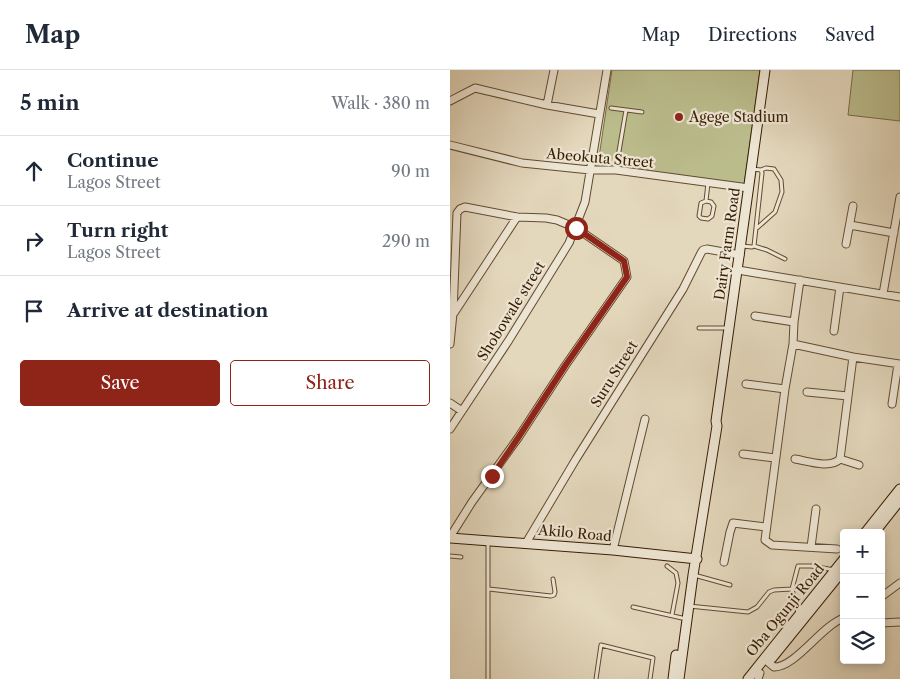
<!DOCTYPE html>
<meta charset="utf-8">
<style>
:root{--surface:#fff;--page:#f2f2f3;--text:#1f2937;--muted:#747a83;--line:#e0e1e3;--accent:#8f2418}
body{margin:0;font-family:"Libre Caslon Text",serif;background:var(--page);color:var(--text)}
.controls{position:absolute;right:15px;bottom:15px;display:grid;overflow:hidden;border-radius:5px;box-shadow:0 2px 8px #0003}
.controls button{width:45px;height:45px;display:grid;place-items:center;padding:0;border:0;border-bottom:1px solid var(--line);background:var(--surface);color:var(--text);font:25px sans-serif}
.stop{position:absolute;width:15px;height:15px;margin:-11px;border:4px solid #8f2418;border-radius:50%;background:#fff}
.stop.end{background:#8f2418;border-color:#fff;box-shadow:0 1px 5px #0008}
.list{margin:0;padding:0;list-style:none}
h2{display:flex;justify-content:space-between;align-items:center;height:65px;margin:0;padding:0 20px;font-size:21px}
h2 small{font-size:16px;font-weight:400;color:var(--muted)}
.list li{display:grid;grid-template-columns:32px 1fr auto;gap:15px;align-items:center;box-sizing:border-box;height:70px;padding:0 20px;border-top:1px solid var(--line)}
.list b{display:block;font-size:19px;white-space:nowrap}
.list p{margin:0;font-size:16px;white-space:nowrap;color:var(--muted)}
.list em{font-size:16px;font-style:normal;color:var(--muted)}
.actions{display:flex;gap:10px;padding:15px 20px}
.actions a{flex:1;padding:11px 0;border:1px solid var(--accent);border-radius:5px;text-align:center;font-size:18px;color:var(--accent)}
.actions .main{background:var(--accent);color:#fff}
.icon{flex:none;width:28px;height:28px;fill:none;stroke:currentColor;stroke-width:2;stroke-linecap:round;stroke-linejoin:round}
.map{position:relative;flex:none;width:450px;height:609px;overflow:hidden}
header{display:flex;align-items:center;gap:30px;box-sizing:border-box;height:70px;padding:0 25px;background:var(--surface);border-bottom:1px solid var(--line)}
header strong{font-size:24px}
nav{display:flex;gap:28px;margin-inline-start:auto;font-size:18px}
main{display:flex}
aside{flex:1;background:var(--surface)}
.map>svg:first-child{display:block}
.green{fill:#bbbc8c;stroke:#7a6c47}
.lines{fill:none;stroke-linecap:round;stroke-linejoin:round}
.lane-casing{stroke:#634b30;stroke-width:5}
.street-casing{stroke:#634b30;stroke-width:9}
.secondary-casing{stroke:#381c02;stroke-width:11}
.lane{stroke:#ede5d3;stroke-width:3}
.street{stroke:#ede5d3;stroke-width:7}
.secondary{stroke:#ede5d3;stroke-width:9}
.route{stroke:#8f2418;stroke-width:6}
.poi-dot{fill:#8f2418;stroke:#ede5d3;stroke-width:2}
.labels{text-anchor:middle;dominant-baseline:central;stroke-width:4.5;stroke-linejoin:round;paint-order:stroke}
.poi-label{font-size:14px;fill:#381c02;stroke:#ede5d3;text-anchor:start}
.street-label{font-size:14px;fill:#381c02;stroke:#ede5d3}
</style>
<header>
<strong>Map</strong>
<nav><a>Map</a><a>Directions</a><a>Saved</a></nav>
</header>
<main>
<aside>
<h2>5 min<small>Walk · 380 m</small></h2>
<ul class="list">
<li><svg class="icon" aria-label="ahead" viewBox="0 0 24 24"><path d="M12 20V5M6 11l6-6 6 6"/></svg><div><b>Continue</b><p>Lagos Street</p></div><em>90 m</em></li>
<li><svg class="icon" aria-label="right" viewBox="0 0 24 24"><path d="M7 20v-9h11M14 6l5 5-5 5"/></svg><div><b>Turn right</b><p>Lagos Street</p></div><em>290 m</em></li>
<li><svg class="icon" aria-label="arrive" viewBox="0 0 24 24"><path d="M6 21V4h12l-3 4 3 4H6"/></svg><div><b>Arrive at destination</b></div></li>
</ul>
<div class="actions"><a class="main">Save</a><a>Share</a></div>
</aside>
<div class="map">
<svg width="450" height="609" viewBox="0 0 450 609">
<rect width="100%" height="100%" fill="#e3d7bc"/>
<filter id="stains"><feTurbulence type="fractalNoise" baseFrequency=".004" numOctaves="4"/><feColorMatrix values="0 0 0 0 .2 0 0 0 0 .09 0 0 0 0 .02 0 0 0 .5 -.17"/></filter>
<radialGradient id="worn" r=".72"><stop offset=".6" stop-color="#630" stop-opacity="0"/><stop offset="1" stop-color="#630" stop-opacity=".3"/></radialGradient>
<path class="green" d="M162 0H310L294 115 225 107 148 94Z
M403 0H450V51L398 45Z"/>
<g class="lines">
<g class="lane-casing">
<path id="lane" d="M161 38 192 42
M166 99 176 40
M256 131 261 132 264 136 262 146 258 149 251 148 249 146 251 133 256 131 258 113
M307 158 325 142 332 122 331 110 324 99 316 98 311 100
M292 176 302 177 304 176 312 103 311 100 302 99
M304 176 317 180 335 189
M249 258H278
M0 486 11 487
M217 496 226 503 228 513 222 545
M244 505 280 515
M39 519 101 526 104 525 105 522 103 509
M239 536 298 542 307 537 319 522 324 520 342 519
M183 537 232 548
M348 543 342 519 348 496H361L385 500
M38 609V472
M146 609 151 575 203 588 200 609"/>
</g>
<g class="street-casing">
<path id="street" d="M0 31 25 18 97 35 149 44
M97 35 104 0
M0 75 72 93 140 100H166L299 118
M400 155 444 163
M396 174 403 136
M288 200 450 227
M350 210 344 252 343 274 335 319 315 470 322 475 387 479
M433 224 450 127
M4 243 67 147
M305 246 344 252
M384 261 390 217
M0 274 3 243 7 143 10 139 15 137 67 147 96 148 107 150 126 158 174 191 177 207 115 296 68 368 22 432 0 467
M343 274 403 287 450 294
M296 314 335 319
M357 322 398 326
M0 333 12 341
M442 334 448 294
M0 359 59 270 119 173 135 132 157 0
M293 384 325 388
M345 389C357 391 380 399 390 389L403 287
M390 389 409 395
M76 473 126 389 233 219 251 183 253 180 257 179 290 185
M361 477 366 439
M163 480 195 349
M274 492 280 462 283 453 316 457
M431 527 450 513
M431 553 450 552
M318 592 324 597C345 598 372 555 394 548
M308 609 310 603"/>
</g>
<g class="secondary-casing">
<path id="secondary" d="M415 463 450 419
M424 463 450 430
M0 468 163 480 247 489
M322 588 394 499
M223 609 226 585
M229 609 243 505 267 356 266 351 315 0
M298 609 394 489"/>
</g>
<use href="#lane" class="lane"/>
<use href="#street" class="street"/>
<use href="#secondary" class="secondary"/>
</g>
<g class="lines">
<path class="route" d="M42 406 68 368 115 296 177 207 174 191 126 158"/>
</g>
<circle class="poi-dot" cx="229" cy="47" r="5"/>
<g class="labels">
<g class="poi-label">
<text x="239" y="47">Agege Stadium</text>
</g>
<g class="street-label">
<text transform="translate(150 88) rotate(5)">Abeokuta Street</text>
<text transform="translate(277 174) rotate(-82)">Dairy Farm Road</text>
<text transform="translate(61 241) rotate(-58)">Shobowale street</text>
<text transform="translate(164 304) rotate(-58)">Suru Street</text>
<text transform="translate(125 463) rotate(5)">Akilo Road</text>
<text transform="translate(335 540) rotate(-51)">Oba Ogunji Road</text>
</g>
</g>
<rect width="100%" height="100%" filter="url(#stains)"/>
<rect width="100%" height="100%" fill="url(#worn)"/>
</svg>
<div class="controls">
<button>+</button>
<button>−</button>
<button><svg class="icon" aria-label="layers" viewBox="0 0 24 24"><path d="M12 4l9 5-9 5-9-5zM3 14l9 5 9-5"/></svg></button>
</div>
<div class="stop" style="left:126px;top:158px"></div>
<div class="stop end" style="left:42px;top:406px"></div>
</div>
</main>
